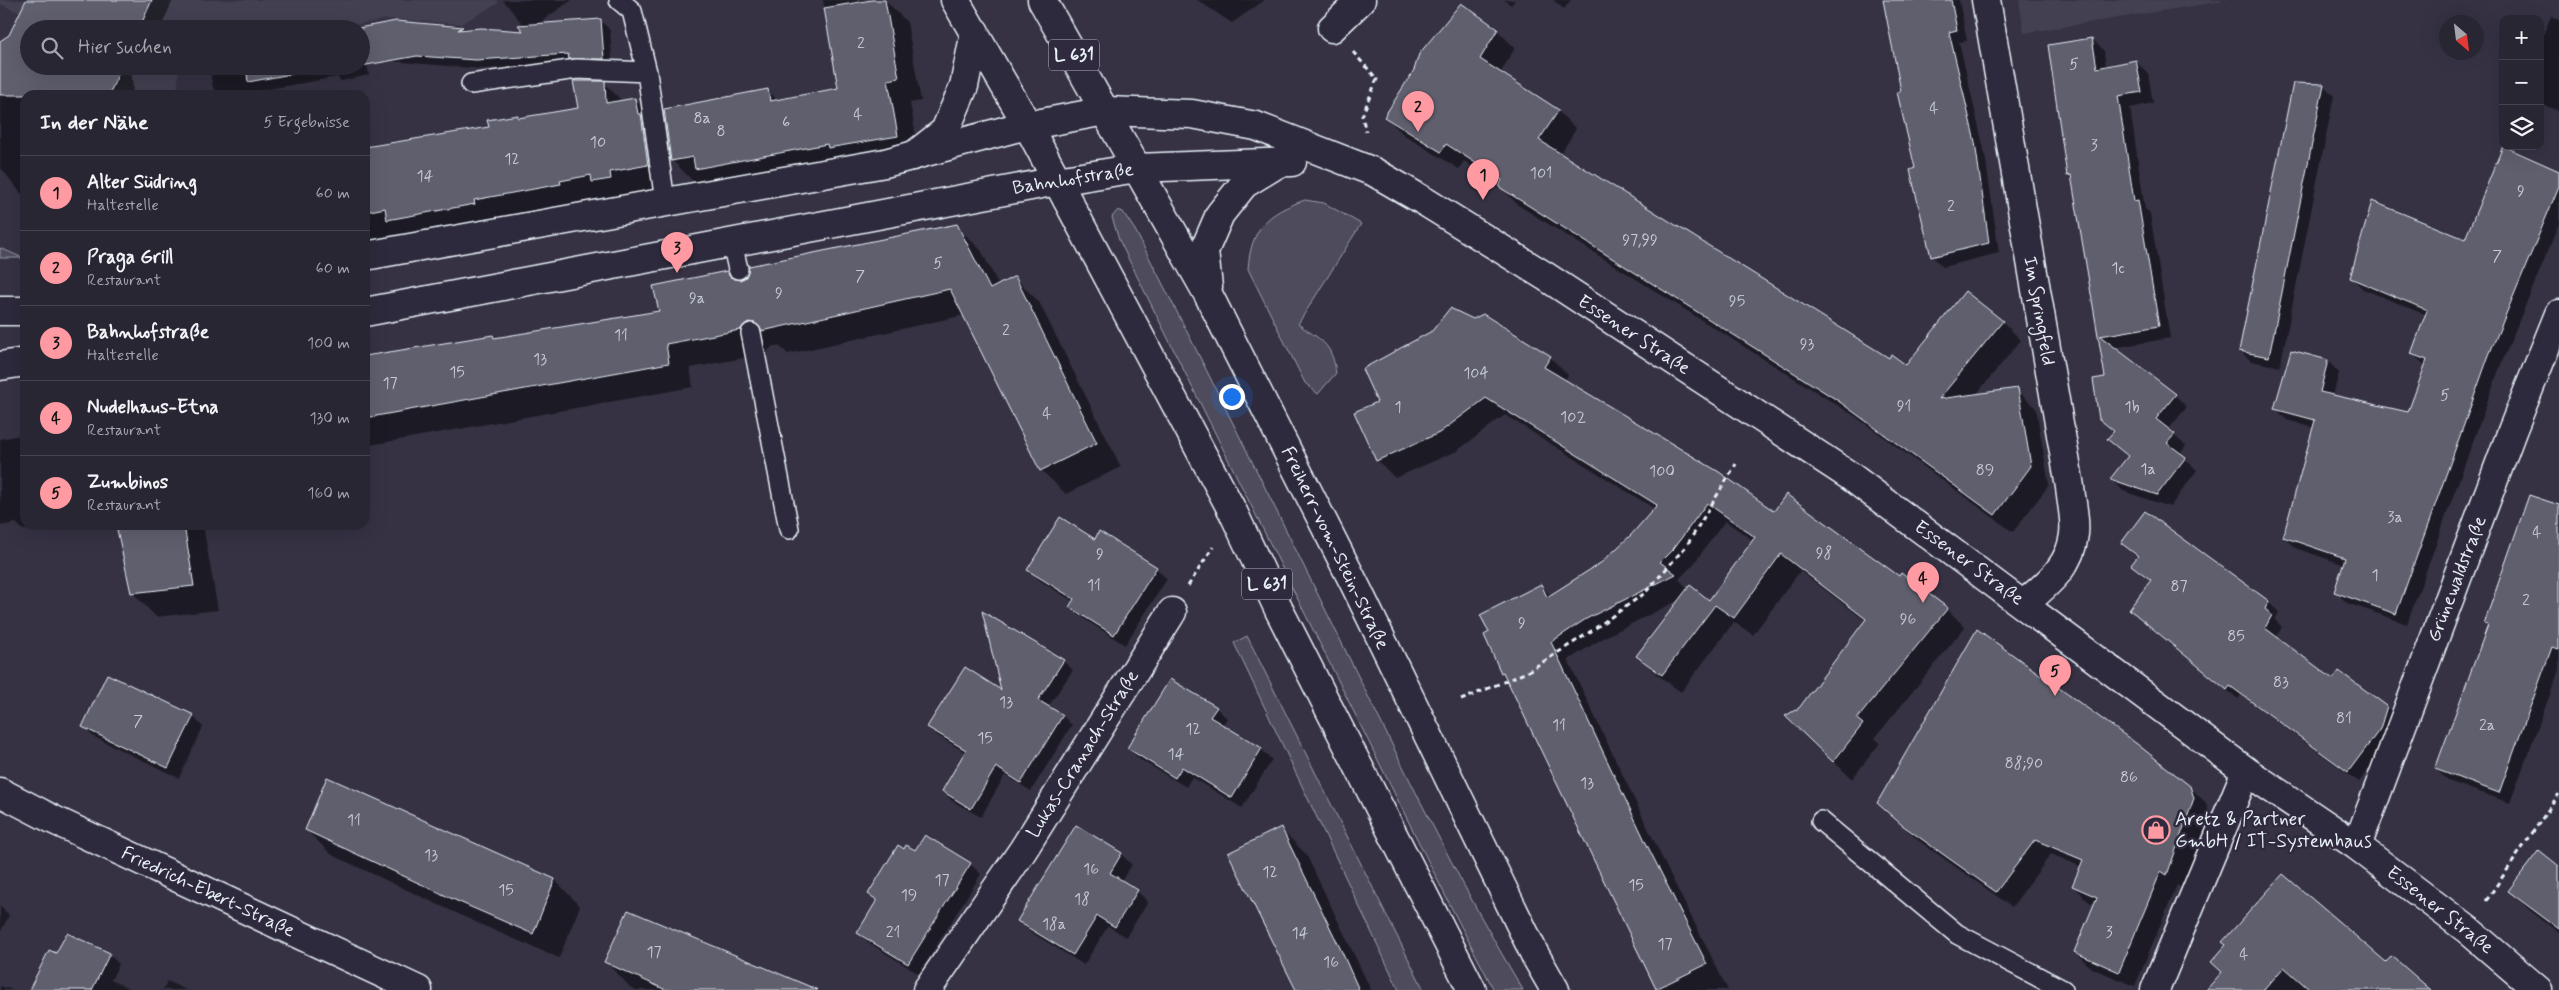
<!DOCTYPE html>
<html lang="de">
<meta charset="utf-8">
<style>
:root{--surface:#282633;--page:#302e3b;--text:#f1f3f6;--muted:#a5a5ac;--line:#44434e;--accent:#ff9aa2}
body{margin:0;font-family:Mynerve,sans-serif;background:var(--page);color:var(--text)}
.controls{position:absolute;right:15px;top:15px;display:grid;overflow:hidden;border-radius:10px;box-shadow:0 5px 20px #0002}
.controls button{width:45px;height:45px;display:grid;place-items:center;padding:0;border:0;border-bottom:1px solid var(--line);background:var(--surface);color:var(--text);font:25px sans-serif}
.compass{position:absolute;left:2439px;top:15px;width:45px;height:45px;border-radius:50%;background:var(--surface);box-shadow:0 5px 20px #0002;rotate:152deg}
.you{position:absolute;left:1231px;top:396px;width:18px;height:18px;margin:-12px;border:4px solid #fff;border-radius:50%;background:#1a73e8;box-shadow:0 0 0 8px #1a73e833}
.badge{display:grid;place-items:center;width:32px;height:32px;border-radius:50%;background:var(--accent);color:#111;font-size:16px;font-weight:700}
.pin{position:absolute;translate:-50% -41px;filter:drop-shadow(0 1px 2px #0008)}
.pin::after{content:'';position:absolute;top:26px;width:18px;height:15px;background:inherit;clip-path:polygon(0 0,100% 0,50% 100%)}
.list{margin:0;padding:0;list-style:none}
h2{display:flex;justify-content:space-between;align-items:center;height:65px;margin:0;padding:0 20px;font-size:21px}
h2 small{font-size:16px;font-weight:400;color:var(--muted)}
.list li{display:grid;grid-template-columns:32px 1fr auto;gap:15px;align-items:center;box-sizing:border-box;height:75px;padding:0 20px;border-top:1px solid var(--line)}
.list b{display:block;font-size:19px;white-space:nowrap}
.list p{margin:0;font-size:16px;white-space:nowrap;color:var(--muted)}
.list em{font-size:16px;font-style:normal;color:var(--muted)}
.icon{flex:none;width:28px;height:28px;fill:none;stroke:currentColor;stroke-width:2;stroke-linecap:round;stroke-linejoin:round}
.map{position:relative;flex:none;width:2559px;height:990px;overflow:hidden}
.search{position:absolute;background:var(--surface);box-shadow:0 5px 20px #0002;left:20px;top:20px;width:350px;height:55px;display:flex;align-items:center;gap:12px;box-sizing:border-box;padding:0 18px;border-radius:28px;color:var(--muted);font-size:19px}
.panel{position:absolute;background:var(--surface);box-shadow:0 5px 20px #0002;left:20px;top:90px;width:350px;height:440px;border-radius:15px}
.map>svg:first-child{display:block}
.built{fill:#433f51}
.green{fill:#4d4b5c;stroke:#9a9eaa}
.shadow{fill:#0007;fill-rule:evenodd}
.building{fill:#605e6e;stroke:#e8f1f8}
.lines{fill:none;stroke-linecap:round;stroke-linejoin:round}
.service-casing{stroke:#e8f1f8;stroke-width:22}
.minor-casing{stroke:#e8f1f8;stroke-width:31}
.primary-casing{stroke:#e8f1f8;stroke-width:31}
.path{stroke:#e8f1f8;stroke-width:3;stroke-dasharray:5 4;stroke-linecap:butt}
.service{stroke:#2f2a3d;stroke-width:19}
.minor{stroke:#2f2a3d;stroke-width:28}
.primary{stroke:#2f2a3d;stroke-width:28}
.labels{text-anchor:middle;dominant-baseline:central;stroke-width:5;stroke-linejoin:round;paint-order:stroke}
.number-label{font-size:16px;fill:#c6ccd6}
.shield{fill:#2f2a3d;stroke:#b0b5c0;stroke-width:1}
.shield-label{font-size:18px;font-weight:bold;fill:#e8f1f8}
.street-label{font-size:19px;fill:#e8f1f8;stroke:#2f2a3d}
.poi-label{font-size:19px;fill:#e8f1f8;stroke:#2f2a3d;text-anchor:start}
</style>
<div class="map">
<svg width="2559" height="990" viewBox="0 0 2559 990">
<rect width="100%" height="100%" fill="#363244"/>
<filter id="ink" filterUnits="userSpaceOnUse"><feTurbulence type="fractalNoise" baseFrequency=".02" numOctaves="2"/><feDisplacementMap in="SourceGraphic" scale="10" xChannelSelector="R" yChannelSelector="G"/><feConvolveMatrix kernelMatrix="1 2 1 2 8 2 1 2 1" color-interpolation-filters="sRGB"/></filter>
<g filter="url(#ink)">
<path class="built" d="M0 0H497L499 3 461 24 388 19 334 29H57L0 4Z
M2019 0H2230L2024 33Z
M124 66H179L177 95H112Z"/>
<path class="green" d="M1305 200 1324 203 1361 224 1298 324C1320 340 1332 342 1336 373L1318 394 1305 383 1248 269C1251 228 1267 213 1305 200Z
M1118 210 1123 212 1135 230C1213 381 1288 534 1363 686 1414 789 1464 892 1523 990H1494L1450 905 1119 240 1112 217Z
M0 248 23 258H0Z
M1247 636 1424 990H1399L1234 643Z"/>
<path class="shadow" d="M26 0H173L160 29H29V66H131L133 89 130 95H25V198L0 167V43L10 36Z
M503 0H572L536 25 601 21 610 30 613 68 575 64 483 69 366 59 369 75 341 81 337 77 235 95H220L213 88 209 66H361V29L396 22 525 33 524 26Z
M823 0H866L867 2 885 0 907 22 921 101 910 103 920 159 719 191 708 180 695 183 672 160 768 90 778 101 839 89Z
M1197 0H1265L1232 23Z
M1504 0H1515L1511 5Z
M1553 0H1571L1564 9Z
M1885 0H1959L1967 41 1959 42 1985 154 1999 253 1943 267 1932 256Z
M2551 16 2559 20V111L2540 104V43Z
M1497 30 1515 48 1500 74 1558 111 1576 129 1560 155 1889 359 1906 366 1966 292 2003 322 2021 340 1975 396 2017 390 2036 408 2049 485 2013 532 1856 417 1518 205 1500 187 1501 185 1464 161 1459 169 1404 135 1386 117Z
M2092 39 2104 51 2106 67 2136 62 2148 73 2153 103 2130 108 2145 209 2150 213 2170 338 2113 348 2175 395 2187 407 2168 430 2186 446 2180 454 2197 470 2170 507 2123 491 2112 479 2128 457 2108 439 2118 436 2100 419 2107 378 2073 180 2068 175Z
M604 83 623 102 635 99 660 125 662 136 666 140 673 190 365 242V149L490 128 517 116 520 119 580 109Z
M2323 85 2334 96 2280 367 2251 361 2240 351Z
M2559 172V224L2500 367 2407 624 2347 603 2336 592 2345 565 2295 548 2284 537 2314 428 2287 420 2276 409 2292 351 2328 361 2339 373 2333 396 2408 413 2426 366 2412 354 2426 315 2363 289 2352 278 2465 241Z
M956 226 981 250 999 286 1015 278 1039 302 1121 467 1066 494 1041 470 965 315 788 354 779 346H773L765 354 690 368 693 387 365 446V358L493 336 496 339 660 312 726 272 734 279 740 281Z
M1550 357 1568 375 1565 380 1774 512 1899 578 1947 609 1965 627 1875 738 1880 743 1852 779 1805 734 1799 709 1866 621 1800 571 1753 635 1734 622 1681 692 1656 674 1638 655 1681 599 1605 637 1568 660 1666 866 1728 990H1658L1485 636 1541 585 1551 596 1603 563 1632 536 1655 509 1505 415 1457 451 1395 478 1377 460ZM1725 521 1754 541 1710 602 1688 589 1679 579 1692 566Z
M25 434V525H53L23 530 16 523 0 526V439Z
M2559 506V670L2510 803 2448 781 2436 769 2488 626 2486 624Z
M118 525H203L218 610 156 617 132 592Z
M1095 540 1156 568 1167 579 1125 645 1081 617 1071 607 1074 602 1039 580 1029 569Z
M2122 543 2268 602 2279 612 2275 620 2282 627 2276 638 2333 681 2387 707 2397 718 2390 740 2359 782 2241 695 2238 699 2141 619 2151 582 2133 565 2138 558Z
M1063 661 1073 670 1048 707 1063 716 1072 725 1031 791 1005 775 981 817 952 801 943 791 966 753 938 736 928 726 1003 693Z
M1216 708 1227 718 1222 726 1261 749 1272 760 1242 808 1192 777 1186 787 1139 759 1128 748Z
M193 716 203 727 179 778 94 737 83 727Z
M327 779 555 880 580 906 559 958 484 926 332 855 306 830Z
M2190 787 2206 803 2210 815 2183 889 2177 885 2135 986 2091 968 2075 952 2096 904 2089 902 2073 886 2082 867 2051 854 2012 907 1919 841 1894 818Z
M1281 829 1306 854 1371 990H1298Z
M905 850 970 864 981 874 919 974 869 943 858 933 877 901 869 893Z
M1121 854 1132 865 1121 881 1137 891 1148 902 1126 937 1108 926 1084 965 1029 931 1019 921Z
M2559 867V933L2528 909 2510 891Z
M0 906 9 915 0 933Z
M109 954 119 964 111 980 132 990H30L57 955Z
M606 962 812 990H637L631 988Z
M2213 962 2387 964 2430 990H2208L2223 972Z
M167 981 186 990H163Z
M0 986 13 990H0Z"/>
<path class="building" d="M26 0H152L139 29H29V66H122L109 95H0V41L9 35Z
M872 0H885L899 78 888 80 898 136 828 148 827 144 695 169 693 157 671 161 664 109 768 89 770 101 838 88 824 8Z
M1883 0H1951L1957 30 1949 32 1975 142 1989 243 1931 257 1910 170 1915 168 1897 92 1901 91Z
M1461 3 1498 29 1480 59 1559 110 1539 140 1889 358 1891 354 1906 365 1965 291 2003 321 1939 399 2018 388 2031 466 1995 515 1837 400 1499 187 1502 180 1446 144 1441 152 1384 117 1414 70 1419 54Z
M601 19 604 59H569L568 54 476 60 417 56 361 66V29H353L396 21 463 27 458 30 481 28 523 31 518 25Z
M2092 38 2097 68 2136 60 2142 92 2118 96 2134 201 2138 200 2159 326 2100 336 2176 394 2156 419 2175 434 2167 443 2186 457 2157 495 2110 479 2128 456 2107 439 2114 431 2099 419 2093 379 2105 377 2071 175 2067 176 2048 45Z
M246 66H359L330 72 329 67 248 82Z
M573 81H605L606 103 635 98 638 114H641L648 165 610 172 611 179 592 182 591 175 560 181 561 184 474 200 475 204 387 220 385 208 365 212V147L489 127 487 120 518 115V118L578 108Z
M2293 83 2324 84 2269 357 2239 351Z
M2503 146 2559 171V186L2489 355 2396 614 2334 592 2345 558 2283 537 2315 420 2274 409 2291 350 2328 360 2320 392 2408 412 2427 360 2411 354 2427 310 2350 278 2372 201 2465 239Z
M957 224 990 289 1015 276 1097 443 1040 471 950 289 762 331 755 323 748 322 740 330 666 344 669 363 365 418V356L493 335 494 338 659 311 653 286 727 271 730 277 740 280 746 277 749 266Z
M1450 308 1473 319 1483 314 1551 356 1544 367 1719 472 1774 511 1786 494 1899 576 1901 573 1948 608 1857 719 1863 724 1833 762 1785 716 1799 708 1866 619 1781 554 1734 618 1715 605 1662 675 1636 656 1690 585 1709 600 1755 537 1707 503 1674 548 1660 562 1676 574 1586 619 1551 642 1648 847 1707 964 1656 989 1503 672 1501 673 1484 635 1489 632 1480 615 1541 584 1547 597 1602 562 1631 535 1657 505 1486 398 1439 433 1376 461 1354 412 1377 402 1362 369 1432 331Z
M2529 495 2559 505V649L2552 647 2499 793 2435 769 2488 625 2484 624Z
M2145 511 2269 601 2265 609 2272 615 2265 628 2333 679 2339 671 2387 706 2380 729 2348 772 2230 686 2227 690 2129 609 2151 580 2131 565 2138 556 2121 543Z
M1060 517 1095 539 1099 531 1157 567 1114 635 1069 607 1074 599 1027 570Z
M116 525H184L194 586 131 593Z
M982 611 1064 660 1038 700 1063 715 1021 783 996 767 971 809 942 791 966 750 927 727 965 667 1001 690Z
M1977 629 2137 744 2190 786 2194 798 2167 875 2161 871 2119 972 2074 952 2097 897 2072 886 2083 860 2035 840 1996 892 1902 825 1877 803Z
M107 674 194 715 168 768 82 727Z
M1170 679 1217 707 1210 717 1262 748 1232 798 1182 767 1175 778 1127 748Z
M327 777 555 879 533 934 457 901 305 830Z
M1076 825 1122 853 1110 873 1138 890 1115 927 1097 916 1073 955 1017 921Z
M1281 827 1341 950 1359 990H1296L1228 853Z
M925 835 971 863 908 964 857 933 877 900 868 894 898 845 904 849 906 845 915 850Z
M2539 850 2559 866V929L2508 891Z
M2283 874 2386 962 2392 956 2431 990H2310L2284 967 2264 990H2206L2222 972 2211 962 2226 945 2222 942Z
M628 910 818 990H666L604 962Z
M67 933 110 953 92 990H29L49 950 56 953Z"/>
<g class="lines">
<g class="service-casing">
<path id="service" d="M619 0 632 11 647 72
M471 84 577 69 647 72 665 202
M732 243 738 269
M751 333 789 529
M1821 821 1957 934 2063 990"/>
</g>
<g class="minor-casing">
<path id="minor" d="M1986 0 2070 487C2071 502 2076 519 2074 534 2071 566 2047 584 2024 604
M1332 28 1361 0
M365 256 885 163 1015 128 1105 111 1192 114 1256 126 1374 172 1424 201 1545 276 1850 476 2246 771 2357 846 2468 930 2538 990
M0 311H25
M365 312 1057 181 1137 168 1292 162
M0 366 25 362
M0 792 54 820 418 990
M2357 846 2512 431 2559 314
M927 990 1023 850 1172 612
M2155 990 2246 771"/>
</g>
<g class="primary-casing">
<path id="primary" d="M955 0 1028 126 1234 514 1279 610 1472 990
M1042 0 1209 296 1356 587 1535 955 1555 990
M913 156 945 131 964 86 975 32
M1208 287 1204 251 1220 214 1244 184 1283 160"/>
</g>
<path class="path" d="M1353 52 1377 79 1362 116 1366 132
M1188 586 1213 547
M1461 700 1527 672 1587 634 1645 593 1687 545 1736 464
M2486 901 2559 794"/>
<use href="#service" class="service"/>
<use href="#minor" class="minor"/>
<use href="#primary" class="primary"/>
</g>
</g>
<defs>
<g id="shop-ring" transform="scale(1.4375)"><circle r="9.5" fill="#2f2a3d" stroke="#ff9aa2" stroke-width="1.5"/><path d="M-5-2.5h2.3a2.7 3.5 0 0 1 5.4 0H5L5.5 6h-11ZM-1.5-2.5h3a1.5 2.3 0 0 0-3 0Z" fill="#ff9aa2"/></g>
</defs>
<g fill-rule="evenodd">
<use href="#shop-ring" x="2156" y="830"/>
</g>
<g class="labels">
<g class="number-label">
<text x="861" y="43">2</text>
<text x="2074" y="64">5</text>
<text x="1934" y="108">4</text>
<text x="858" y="114">4</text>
<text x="702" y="118">8a</text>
<text x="786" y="122">6</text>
<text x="721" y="131">8</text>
<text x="598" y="142">10</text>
<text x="2094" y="145">3</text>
<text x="512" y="159">12</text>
<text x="1541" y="173">101</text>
<text x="425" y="176">14</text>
<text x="2521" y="191">9</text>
<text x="1951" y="206">2</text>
<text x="1640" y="240">97,99</text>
<text x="2497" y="256">7</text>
<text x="938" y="263">5</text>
<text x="2118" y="268">1c</text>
<text x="860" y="276">7</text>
<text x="779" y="293">9</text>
<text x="697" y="298">9a</text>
<text x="1737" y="301">95</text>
<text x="1006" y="330">2</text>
<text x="621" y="335">11</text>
<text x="1807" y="344">93</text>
<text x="540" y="359">13</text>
<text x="457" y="372">15</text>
<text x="1476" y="373">104</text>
<text x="390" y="383">17</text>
<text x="2445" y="395">5</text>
<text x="1904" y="406">91</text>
<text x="1398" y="407">1</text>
<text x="2132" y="407">1b</text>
<text x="1047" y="413">4</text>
<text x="1573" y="417">102</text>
<text x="2148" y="469">1a</text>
<text x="1985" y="470">89</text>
<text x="1662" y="471">100</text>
<text x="2395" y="517">3a</text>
<text x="2537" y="532">4</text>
<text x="1824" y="553">98</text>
<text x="1100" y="554">9</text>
<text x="2375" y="575">1</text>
<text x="1094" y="585">11</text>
<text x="2179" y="586">87</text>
<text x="2526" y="600">2</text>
<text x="1908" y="619">96</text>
<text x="1522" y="623">9</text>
<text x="2236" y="636">85</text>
<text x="2281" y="682">83</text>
<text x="1006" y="702">13</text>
<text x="2344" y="718">81</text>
<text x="138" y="721">7</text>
<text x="1559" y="725">11</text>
<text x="2487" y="725">2a</text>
<text x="1193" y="729">12</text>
<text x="985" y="738">15</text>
<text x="1176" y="754">14</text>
<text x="2024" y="763">88;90</text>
<text x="2129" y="777">86</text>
<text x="1587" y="783">13</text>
<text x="354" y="820">11</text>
<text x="431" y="855">13</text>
<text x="1091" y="869">16</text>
<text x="1270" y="872">12</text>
<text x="942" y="880">17</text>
<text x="1636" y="885">15</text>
<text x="506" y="890">15</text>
<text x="909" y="895">19</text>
<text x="1082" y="899">18</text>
<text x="1054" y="924">18a</text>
<text x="893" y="932">21</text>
<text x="2109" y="932">3</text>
<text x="1300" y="933">14</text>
<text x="1665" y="944">17</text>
<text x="654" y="952">17</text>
<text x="2244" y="954">4</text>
<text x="1331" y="962">16</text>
</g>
<g class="shield">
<rect x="1049" y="39.5" width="50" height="31" rx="4"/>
<rect x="1242" y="568.5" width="50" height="31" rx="4"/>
</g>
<g class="shield-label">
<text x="1074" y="55">L 631</text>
<text x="1267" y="584">L 631</text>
</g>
<g class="street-label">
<text transform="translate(1073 179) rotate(-9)">Bahnhofstraße</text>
<text transform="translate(2039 311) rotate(80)">Im Springfeld</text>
<text transform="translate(1634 335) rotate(33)">Essener Straße</text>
<text transform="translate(1335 548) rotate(64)">Freiherr-vom-Stein-Straße</text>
<text transform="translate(1969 563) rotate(36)">Essener Straße</text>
<text transform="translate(2457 579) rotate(-69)">Grünewaldstraße</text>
<text transform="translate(1083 754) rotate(-58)">Lukas-Cranach-Straße</text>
<text transform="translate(208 892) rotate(25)">Friedrich-Ebert-Straße</text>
<text transform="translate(2440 910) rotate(38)">Essener Straße</text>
</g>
<g class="poi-label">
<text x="2175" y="819">Aretz &amp; Partner<tspan x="2175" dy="22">GmbH / IT-Systemhaus</tspan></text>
</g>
</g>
</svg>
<div class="controls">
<button>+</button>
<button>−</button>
<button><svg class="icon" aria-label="layers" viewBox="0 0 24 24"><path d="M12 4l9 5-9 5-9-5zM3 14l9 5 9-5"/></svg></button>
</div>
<svg class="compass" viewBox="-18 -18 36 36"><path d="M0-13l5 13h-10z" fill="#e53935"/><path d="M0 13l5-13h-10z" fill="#a5a5ac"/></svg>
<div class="you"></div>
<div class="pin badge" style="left:1483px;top:200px">1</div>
<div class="pin badge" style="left:1418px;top:132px">2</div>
<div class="pin badge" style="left:677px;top:273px">3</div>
<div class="pin badge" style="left:1923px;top:603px">4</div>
<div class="pin badge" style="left:2055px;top:696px">5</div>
<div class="search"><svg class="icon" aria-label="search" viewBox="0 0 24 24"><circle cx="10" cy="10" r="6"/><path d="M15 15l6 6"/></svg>Hier suchen</div>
<section class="panel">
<h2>In der Nähe<small>5 Ergebnisse</small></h2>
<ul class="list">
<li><span class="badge">1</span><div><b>Alter Südring</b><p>Haltestelle</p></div><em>60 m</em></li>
<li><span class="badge">2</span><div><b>Praga Grill</b><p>Restaurant</p></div><em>60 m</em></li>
<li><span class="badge">3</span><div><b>Bahnhofstraße</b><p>Haltestelle</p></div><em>100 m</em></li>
<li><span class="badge">4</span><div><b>Nudelhaus-Etna</b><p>Restaurant</p></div><em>130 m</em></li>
<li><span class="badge">5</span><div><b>Zumbinos</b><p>Restaurant</p></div><em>160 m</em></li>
</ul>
</section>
</div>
